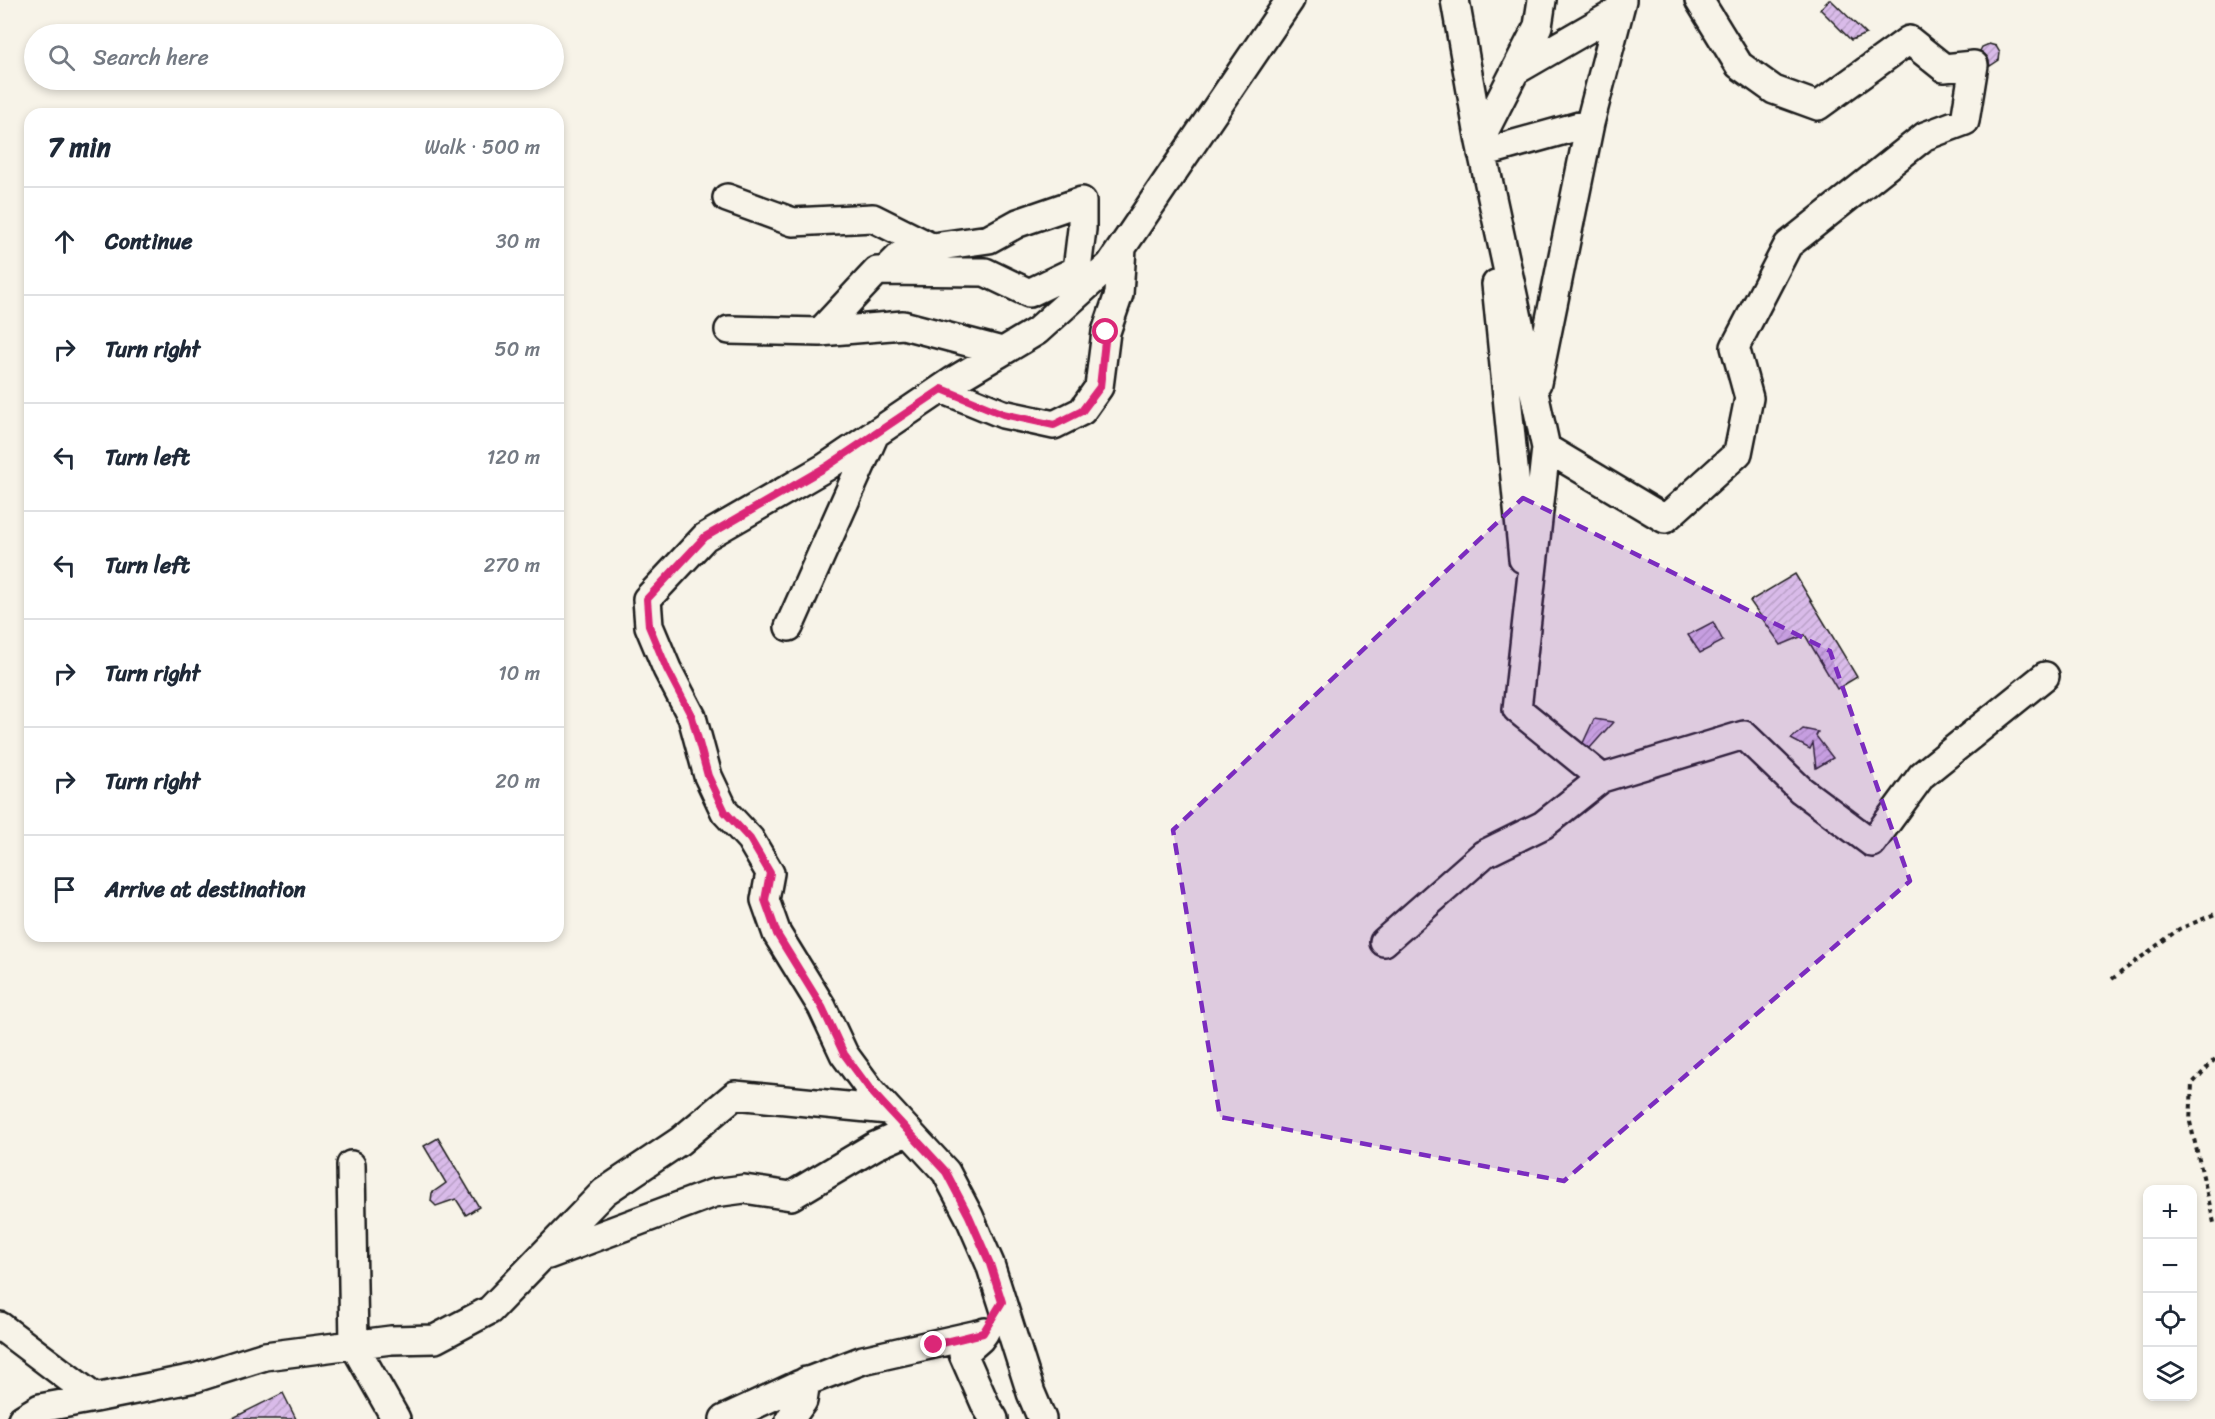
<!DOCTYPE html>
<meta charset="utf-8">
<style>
:root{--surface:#fff;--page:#f6f6f7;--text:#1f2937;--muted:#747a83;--line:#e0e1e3}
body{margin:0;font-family:Sriracha,sans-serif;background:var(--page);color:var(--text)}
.controls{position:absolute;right:18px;bottom:18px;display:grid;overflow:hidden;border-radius:12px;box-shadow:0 3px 9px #0003}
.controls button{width:54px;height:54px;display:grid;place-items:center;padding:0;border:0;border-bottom:2px solid var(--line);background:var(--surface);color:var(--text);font:30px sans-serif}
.stop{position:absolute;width:18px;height:18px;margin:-14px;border:4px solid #db2777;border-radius:50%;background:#fff}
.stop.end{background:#db2777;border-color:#fff;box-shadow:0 2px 6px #0008}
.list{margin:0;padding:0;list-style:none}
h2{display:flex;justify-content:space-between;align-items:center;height:78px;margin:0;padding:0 24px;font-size:26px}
h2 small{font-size:20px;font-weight:400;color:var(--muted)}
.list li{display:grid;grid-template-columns:39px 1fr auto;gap:18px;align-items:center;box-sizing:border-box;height:108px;padding:0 24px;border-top:2px solid var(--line)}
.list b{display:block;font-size:22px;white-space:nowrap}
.list em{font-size:20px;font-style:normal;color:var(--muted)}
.icon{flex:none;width:33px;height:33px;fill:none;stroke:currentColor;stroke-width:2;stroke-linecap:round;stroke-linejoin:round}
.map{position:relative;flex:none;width:2215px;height:1419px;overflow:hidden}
.search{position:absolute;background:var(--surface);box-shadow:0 3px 9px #0003;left:24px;top:24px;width:540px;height:66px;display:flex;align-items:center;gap:15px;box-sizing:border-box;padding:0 21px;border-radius:33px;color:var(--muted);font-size:22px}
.panel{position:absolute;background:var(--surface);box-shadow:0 3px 9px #0003;left:24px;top:108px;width:540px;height:834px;border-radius:18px}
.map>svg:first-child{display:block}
.building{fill:url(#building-hatch);stroke:#1c1c1c;stroke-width:1.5}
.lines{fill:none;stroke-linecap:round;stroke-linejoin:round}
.minor-casing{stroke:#1c1c1c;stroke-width:32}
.path{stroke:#1c1c1c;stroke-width:4;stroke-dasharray:4.5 4.5;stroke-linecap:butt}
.minor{stroke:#f7f3e8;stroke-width:27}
.route{stroke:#db2777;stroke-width:8}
.marked{fill:#7b2cbf;fill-opacity:0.2;stroke:#7b2cbf;stroke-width:4.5;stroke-dasharray:12 8;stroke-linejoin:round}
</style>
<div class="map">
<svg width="2215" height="1419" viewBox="0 0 2215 1419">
<defs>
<pattern id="building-hatch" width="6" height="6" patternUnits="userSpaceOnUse" patternTransform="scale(1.5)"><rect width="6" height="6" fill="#d9bbe9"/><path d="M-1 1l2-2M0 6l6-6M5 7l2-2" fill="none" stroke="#baa0c7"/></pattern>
</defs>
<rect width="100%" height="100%" fill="#f7f3e8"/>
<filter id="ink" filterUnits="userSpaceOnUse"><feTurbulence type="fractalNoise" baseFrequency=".0167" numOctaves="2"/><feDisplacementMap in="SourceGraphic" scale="12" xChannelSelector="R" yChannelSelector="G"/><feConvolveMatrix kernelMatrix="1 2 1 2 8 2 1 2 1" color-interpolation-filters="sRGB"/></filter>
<g filter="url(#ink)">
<path class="building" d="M1829 0H1831L1866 34 1851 40 1820 9Z
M1989 44 1996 46 2000 53 1999 60 1990 66 1988 58 1980 51 1982 47Z
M1795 574 1857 677 1837 689 1805 635 1781 645 1750 601Z
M1713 622 1723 641 1700 653 1688 635Z
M1594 719 1613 722 1590 748 1583 743Z
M1803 729 1818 732 1816 736 1833 758 1816 768 1813 743 1810 749 1791 739Z
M438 1138 479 1207 466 1215 456 1199 436 1206 431 1201 432 1193 446 1183 424 1146Z
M283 1393 296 1419H231Z"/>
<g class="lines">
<g class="minor-casing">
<path id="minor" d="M1455 0 1480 142 1546 448 1665 519 1738 453 1749 398 1735 347 1788 245 1925 136 1965 121 1974 65 1944 68 1909 40 1818 106 1774 90 1739 65 1699 0
M1542 0 1538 26 1484 132 1482 153 1590 123 1622 0
M1515 71 1619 11
M727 198 793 222 873 218 931 247
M1496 284 1523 559
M729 330 820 332 903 325 1002 351
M820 332 877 271 985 272 1029 293 1077 270 1082 229V201L1018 223 989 239 905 251 885 271
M1537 383 1590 123
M942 389 1003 414 1054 425 1082 411 1099 387 1106 332 1119 294 1122 248
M1546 448 1517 709 1602 778 1744 735 1801 790 1872 843 1922 775 2045 676
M789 627 875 434
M1384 942 1484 854 1543 825 1602 778
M351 1165 354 1345 396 1419
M548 1255 714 1193 744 1189 791 1196 875 1146 907 1132
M0 1326 95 1398 195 1378 265 1356 391 1340 435 1339 490 1310 604 1192 680 1141 735 1095 888 1110
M985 1332 980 1339 963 1354 986 1406 994 1419
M22 1419 40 1408 95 1398
M724 1419 798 1385 863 1360 983 1333
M790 1419 803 1401 806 1381
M1042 1419 1031 1393 990 1264 969 1216 946 1172 872 1092 844 1054 822 1007 777 934 765 900 770 873 750 839 725 812 708 776 692 717 667 669 649 626 647 599 705 537 826 467 953 381 1037 331 1110 265 1290 0"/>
</g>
<path class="path" d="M2112 979 2179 929 2215 914
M2215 1059 2192 1084 2190 1122 2215 1227"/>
<use href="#minor" class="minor"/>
</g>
</g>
<g class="lines" filter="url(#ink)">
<path class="route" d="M934 1345 983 1333 1002 1302 990 1264 969 1216 946 1172 872 1092 844 1054 822 1007 777 934 765 900 770 873 750 839 725 812 708 776 692 717 667 669 649 626 647 599 705 537 826 467 942 389 1003 414 1054 425 1082 411 1100 387 1106 332"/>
</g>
<path class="marked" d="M1523 498 1830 651 1910 881 1564 1181 1220 1117 1173 830Z"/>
</svg>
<div class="controls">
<button>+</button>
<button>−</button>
<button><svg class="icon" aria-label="locate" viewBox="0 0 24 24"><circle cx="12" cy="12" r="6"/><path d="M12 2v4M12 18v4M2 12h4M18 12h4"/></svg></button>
<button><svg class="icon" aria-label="layers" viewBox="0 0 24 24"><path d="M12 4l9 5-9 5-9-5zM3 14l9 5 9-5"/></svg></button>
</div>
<div class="stop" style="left:1106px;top:332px"></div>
<div class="stop end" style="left:934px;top:1345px"></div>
<div class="search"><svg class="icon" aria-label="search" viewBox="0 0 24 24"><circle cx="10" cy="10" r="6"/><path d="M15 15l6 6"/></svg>Search here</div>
<section class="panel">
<h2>7 min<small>Walk · 500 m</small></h2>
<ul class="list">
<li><svg class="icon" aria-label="ahead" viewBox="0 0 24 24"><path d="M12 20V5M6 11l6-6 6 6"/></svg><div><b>Continue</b></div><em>30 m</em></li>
<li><svg class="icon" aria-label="right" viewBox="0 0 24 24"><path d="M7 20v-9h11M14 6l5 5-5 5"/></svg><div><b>Turn right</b></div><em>50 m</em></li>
<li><svg class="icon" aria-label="left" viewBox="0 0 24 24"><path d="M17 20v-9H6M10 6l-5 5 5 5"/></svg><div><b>Turn left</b></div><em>120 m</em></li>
<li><svg class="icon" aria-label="left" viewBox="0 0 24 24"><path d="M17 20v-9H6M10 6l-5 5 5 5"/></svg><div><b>Turn left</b></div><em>270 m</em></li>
<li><svg class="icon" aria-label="right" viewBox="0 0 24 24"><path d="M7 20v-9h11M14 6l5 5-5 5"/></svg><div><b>Turn right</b></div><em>10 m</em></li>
<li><svg class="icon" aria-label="right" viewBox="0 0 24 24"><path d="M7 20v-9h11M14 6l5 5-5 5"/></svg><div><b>Turn right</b></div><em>20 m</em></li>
<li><svg class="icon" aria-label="arrive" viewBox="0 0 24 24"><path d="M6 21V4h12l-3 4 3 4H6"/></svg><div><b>Arrive at destination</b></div></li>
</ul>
</section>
</div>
